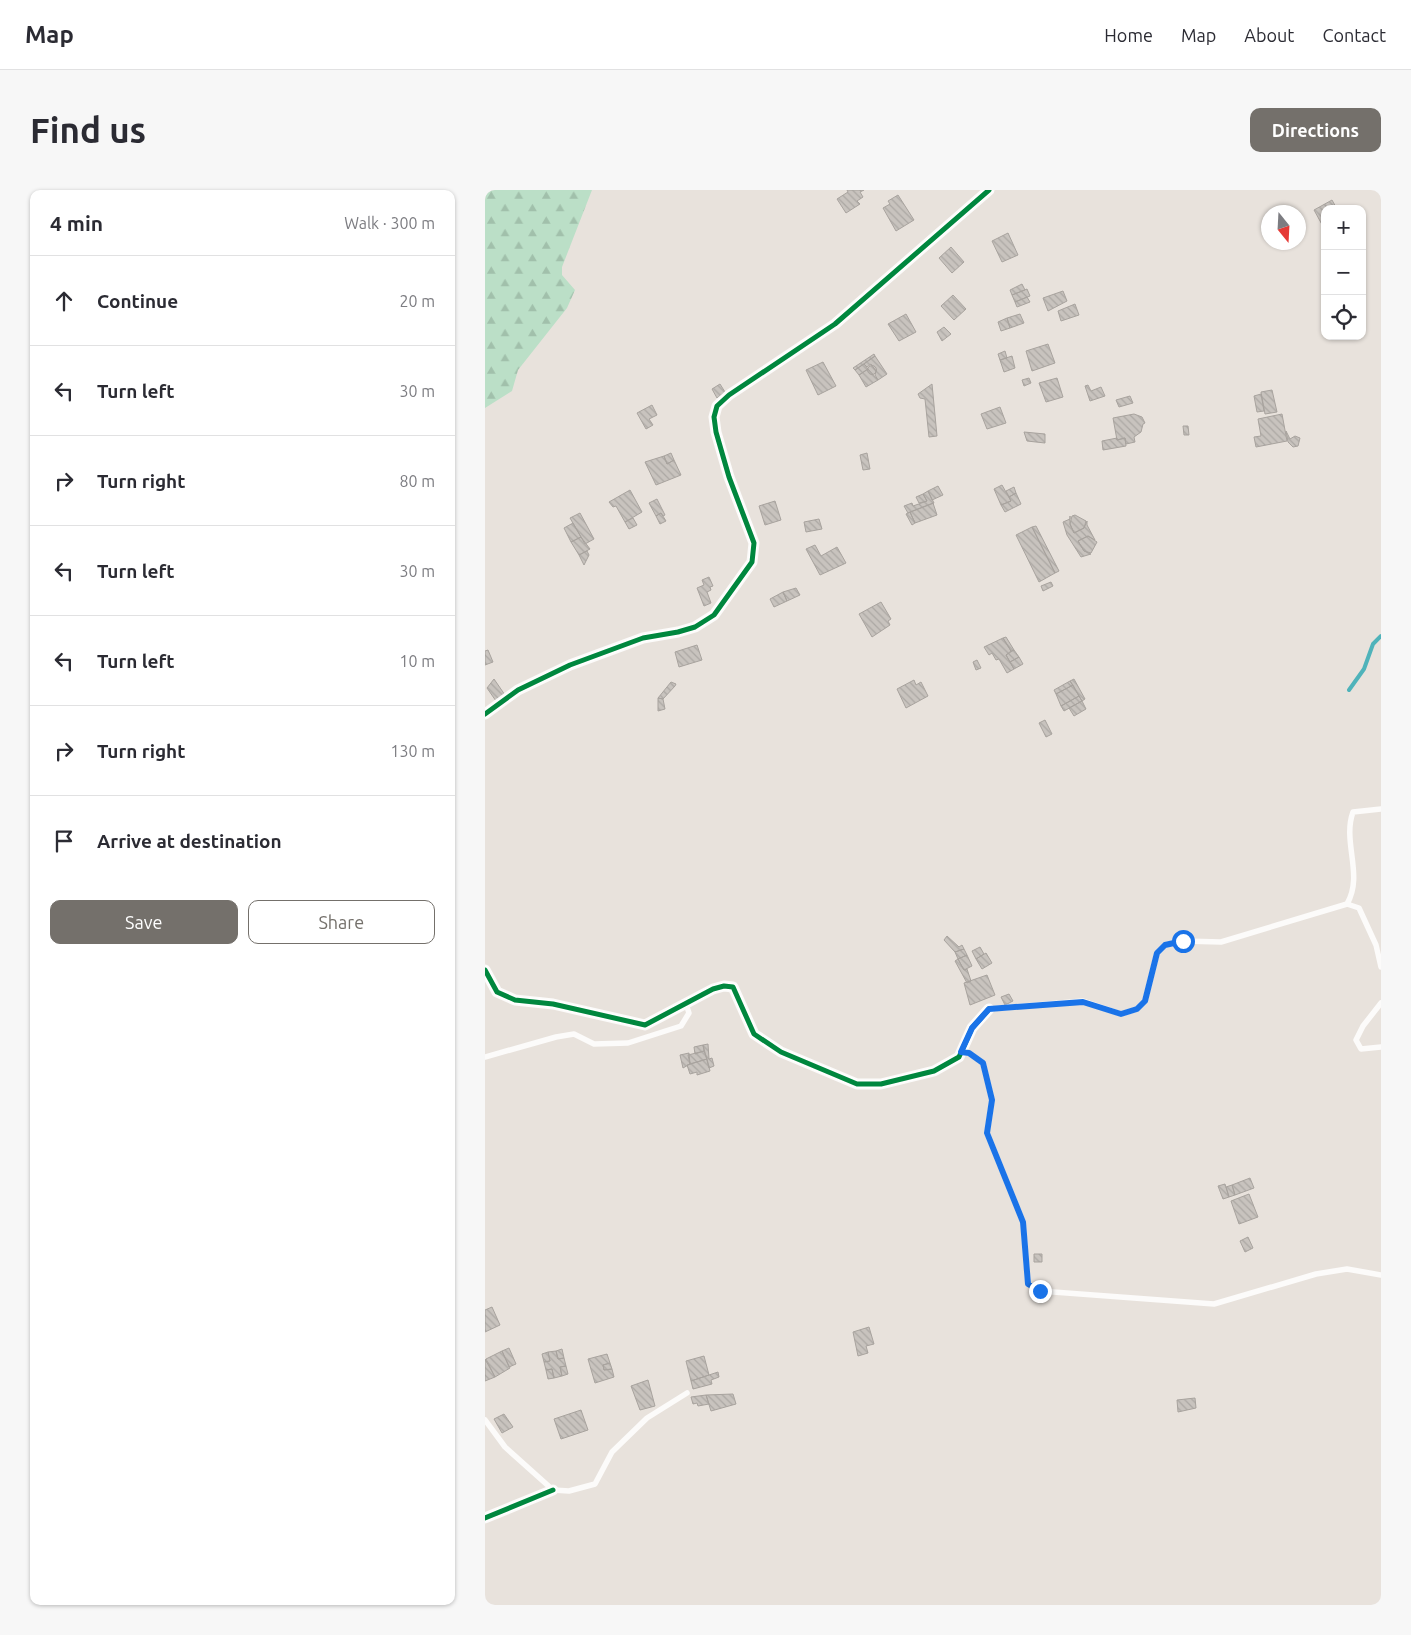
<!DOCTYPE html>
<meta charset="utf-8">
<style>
:root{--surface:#fff;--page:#f7f7f7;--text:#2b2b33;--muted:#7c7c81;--line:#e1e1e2;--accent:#74706b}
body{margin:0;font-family:Ubuntu,sans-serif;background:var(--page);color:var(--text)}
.controls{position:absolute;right:15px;top:15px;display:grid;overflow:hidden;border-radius:10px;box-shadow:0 1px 4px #0004}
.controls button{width:45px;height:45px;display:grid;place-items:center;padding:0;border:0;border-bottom:1px solid var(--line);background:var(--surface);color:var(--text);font:25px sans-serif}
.compass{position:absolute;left:776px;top:15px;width:45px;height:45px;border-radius:50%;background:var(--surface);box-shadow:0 1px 4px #0004;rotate:162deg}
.stop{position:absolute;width:15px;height:15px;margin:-11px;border:4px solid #1a73e8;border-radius:50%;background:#fff}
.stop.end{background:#1a73e8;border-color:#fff;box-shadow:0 1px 5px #0008}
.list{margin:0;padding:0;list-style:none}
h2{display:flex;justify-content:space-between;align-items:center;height:65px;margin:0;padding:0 20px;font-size:21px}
h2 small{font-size:16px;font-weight:400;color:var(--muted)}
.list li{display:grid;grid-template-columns:32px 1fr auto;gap:15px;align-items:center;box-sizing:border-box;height:90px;padding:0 20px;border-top:1px solid var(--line)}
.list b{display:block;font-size:19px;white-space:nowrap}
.list em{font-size:16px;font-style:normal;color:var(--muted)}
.actions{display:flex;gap:10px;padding:15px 20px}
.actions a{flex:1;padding:11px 0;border:1px solid var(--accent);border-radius:10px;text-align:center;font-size:18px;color:var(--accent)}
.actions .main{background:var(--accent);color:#fff}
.icon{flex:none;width:28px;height:28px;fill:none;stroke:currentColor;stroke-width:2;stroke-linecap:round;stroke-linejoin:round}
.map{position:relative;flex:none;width:896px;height:1415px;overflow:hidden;border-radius:10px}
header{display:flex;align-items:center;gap:30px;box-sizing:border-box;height:70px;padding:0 25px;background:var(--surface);border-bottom:1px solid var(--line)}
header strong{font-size:24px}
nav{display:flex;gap:28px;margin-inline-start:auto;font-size:18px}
.intro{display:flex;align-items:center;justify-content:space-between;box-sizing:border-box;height:120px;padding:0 30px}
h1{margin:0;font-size:35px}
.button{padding:12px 22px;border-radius:10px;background:var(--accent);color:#fff;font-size:18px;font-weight:700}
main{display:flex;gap:30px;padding:0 30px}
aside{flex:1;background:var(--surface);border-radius:10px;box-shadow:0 1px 4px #0004}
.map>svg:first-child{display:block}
.forest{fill:url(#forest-firs)}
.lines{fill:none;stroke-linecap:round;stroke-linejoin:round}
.stream{stroke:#4fb3ba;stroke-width:4}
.building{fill:url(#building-back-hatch);stroke:#a8a39e}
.service{stroke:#fcfbfa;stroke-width:5.5}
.minor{stroke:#fcfbfa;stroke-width:11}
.cycleway-casing{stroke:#fff;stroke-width:8}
.cycleway{stroke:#00873e;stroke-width:5}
.route{stroke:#1a73e8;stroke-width:6}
</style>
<header>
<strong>Map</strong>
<nav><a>Home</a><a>Map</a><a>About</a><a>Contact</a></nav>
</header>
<div class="intro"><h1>Find us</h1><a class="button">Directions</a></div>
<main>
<aside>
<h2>4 min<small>Walk · 300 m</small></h2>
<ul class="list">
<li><svg class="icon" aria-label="ahead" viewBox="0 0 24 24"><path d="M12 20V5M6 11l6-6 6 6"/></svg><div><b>Continue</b></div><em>20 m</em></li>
<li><svg class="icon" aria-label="left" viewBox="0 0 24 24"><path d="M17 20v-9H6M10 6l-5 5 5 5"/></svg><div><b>Turn left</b></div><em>30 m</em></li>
<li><svg class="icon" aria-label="right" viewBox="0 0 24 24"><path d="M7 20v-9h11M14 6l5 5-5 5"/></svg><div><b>Turn right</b></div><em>80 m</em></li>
<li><svg class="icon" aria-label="left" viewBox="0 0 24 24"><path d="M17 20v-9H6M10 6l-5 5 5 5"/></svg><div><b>Turn left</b></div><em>30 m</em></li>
<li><svg class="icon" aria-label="left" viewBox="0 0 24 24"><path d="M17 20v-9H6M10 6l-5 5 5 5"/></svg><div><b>Turn left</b></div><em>10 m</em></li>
<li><svg class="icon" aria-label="right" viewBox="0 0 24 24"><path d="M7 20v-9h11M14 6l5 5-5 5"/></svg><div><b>Turn right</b></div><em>130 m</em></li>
<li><svg class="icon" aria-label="arrive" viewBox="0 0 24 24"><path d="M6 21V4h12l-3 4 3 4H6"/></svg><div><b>Arrive at destination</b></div></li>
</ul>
<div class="actions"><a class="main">Save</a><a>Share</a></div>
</aside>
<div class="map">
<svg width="896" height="1415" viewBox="0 0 896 1415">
<defs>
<pattern id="forest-firs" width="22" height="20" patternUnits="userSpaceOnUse" patternTransform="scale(1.25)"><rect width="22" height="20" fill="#bbdfc7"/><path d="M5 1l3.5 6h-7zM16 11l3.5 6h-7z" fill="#a1c0ab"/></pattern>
<pattern id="building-back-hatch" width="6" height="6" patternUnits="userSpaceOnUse" patternTransform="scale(1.25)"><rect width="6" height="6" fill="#c8c3be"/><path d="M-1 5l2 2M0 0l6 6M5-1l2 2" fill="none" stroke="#aca8a4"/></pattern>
</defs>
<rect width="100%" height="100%" fill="#e8e2dc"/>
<path class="forest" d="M0 0H107L77 77V85L90 100 82 118 33 180 27 201 0 218Z"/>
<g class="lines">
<path class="stream" d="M864 500 879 479 888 454 896 446"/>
</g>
<path class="building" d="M362 0H379L375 2 378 7 372 11 375 14 361 23 352 9 363 2Z
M413 5 429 30 411 41 398 18 405 14 403 11Z
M847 10 852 19H840V40L829 20Z
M523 43 533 65 517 72 507 51Z
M466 57 479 72 467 83 454 68Z
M537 94 540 100 527 105 525 100Z
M542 99 545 106 530 112 527 105Z
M578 101 582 111 563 121 558 108Z
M468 105 481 119 469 130 456 116Z
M542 107 545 112 532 117 530 112Z
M590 114 594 125 576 131 573 121Z
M421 124 431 142 414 151 403 134Z
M535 124 539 133 525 138 522 128Z
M522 128 525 138 516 141 513 132Z
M459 137 466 144 457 151 452 142Z
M563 154 570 173 547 181 541 161Z
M520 161 522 168 515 170 513 164Z
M389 164 390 166 370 180 368 178Z
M390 166 402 184 393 190 390 185 391 181 386 174 382 177 379 174Z
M527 166 530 178 519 182 515 170Z
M338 172 351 196 333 205 321 180Z
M379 174 383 179 374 185 370 180Z
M382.5 180a4.5 4.5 0 1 1 9 0a4.5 4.5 0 1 1-9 0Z
M383 179 393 190 381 197 374 185Z
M544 188 546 193 539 196 537 190Z
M572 188 578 207 561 212 554 193Z
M235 194 240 202 232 208 227 199Z
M447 194 452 246 444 247 440 209 435 208 433 204Z
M603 195 606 201 616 197 620 206 605 211 600 196Z
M787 200 792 222 780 224 776 202Z
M776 204 779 221 772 222 769 206Z
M645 206 648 213 634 217 631 210Z
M167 215 172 225 164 229 168 235 161 239 152 223Z
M515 217 521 233 502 239 496 224Z
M649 224 657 227 660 233 658 234 656 242 649 247 650 252 641 254 640 248 632 250 628 228Z
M797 224 802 251 771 257 769 247 776 246 773 229Z
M698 236H703L704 245H699Z
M801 241 805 249 810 246 815 248 813 256 808 257 803 252Z
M539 242 560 244V253L542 251Z
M632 248V250L640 248 641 256 618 260 617 251Z
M186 263 189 270 182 274 179 266Z
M382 263 385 279 378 280 375 265Z
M179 266 182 274 189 270 196 285 171 295 160 272Z
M517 295 526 311 516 315 509 299Z
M453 296 458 305 447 310 443 301Z
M529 297 531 303 524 307 521 301Z
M145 300 157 322 140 332 131 316 128 317 124 312Z
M443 301 449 313 423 323 419 316 427 313 428 316 442 311 438 304Z
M531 303 536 314 520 322 516 315 526 311 524 307Z
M438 304 442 311 434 313 431 307Z
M172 309 180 325 178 326 176 323 171 326 164 313Z
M290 311 296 330 280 335 274 316Z
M448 313 452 325 430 333 425 322Z
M425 322 430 333 427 335 421 324Z
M95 323 109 349 100 354 85 328Z
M176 323 181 331 175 334 171 326Z
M590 325 601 331 599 338 589 343 585 334 587 326Z
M585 326V334L589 343 599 338 602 331V335L610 350 603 346 593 351 599 361 606 364 596 367 582 345 578 332 585 329Z
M148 328 152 335 144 339 140 332Z
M334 329 337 339 321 342 319 332Z
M88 333 96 347 86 352 79 338Z
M551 336 574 381 570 383 547 337Z
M547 337 570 383 554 392 531 345Z
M603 346 612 352 606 363 599 361 593 351Z
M96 347 105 359 94 365 86 352Z
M330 355 336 366 352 357 361 373 335 385 321 359Z
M102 361 104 365 99 375 94 365Z
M224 387 228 396 225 397 226 400 222 402 226 413 219 416 212 398 219 395 217 390Z
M566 392 568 396 558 401 556 396Z
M311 398 315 405 302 411 298 402Z
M298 402 302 411 289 417 285 409Z
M396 412 406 429 403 431 405 435 387 447 374 424Z
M521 447 529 460 526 461 518 448Z
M518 448 526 461 521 465 529 479 522 483 514 469 511 470 507 463 504 465 499 457Z
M212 455 217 470 194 477 190 462Z
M3 460 8 472 0 475V461Z
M529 460 534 467 525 472 521 465Z
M534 467 538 474 529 479 525 472Z
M492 470 496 478 491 480 488 472Z
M9 489 20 505 11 511 2 498Z
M589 489 600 509 597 511 585 491Z
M429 490 431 495 436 492 443 506 421 518 412 499Z
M585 491 588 495 571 504 569 500Z
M186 492 191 494 190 496 178 509 173 508Z
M588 495 594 506 576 516 571 504Z
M594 506 597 511 579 521 576 516Z
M173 508 178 509 180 519 173 521Z
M597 511 601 519 589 526 584 518Z
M560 530 567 544 561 547 554 533Z
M462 746 474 757 477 755 479 759 470 762 459 750Z
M495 757 499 764 491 769 487 761Z
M479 759 482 765 473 769 470 762Z
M501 763 507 773 497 779 491 769Z
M482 765 487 776 479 780 473 769Z
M473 769 479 780 482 779 486 791 482 793 470 771Z
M502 785 510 805 485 815 479 793Z
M524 804 528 811 520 815 516 807Z
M223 854 224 869 227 868 229 876 224 878 218 855Z
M218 855 219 861 210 864 209 857Z
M219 861 222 869 205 874 203 865Z
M204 863 205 874 198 878 195 865Z
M222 869 225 881 212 885V882L205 884 202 875Z
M765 988 769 998 750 1005 747 995Z
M740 994 744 1007 738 1009 733 996Z
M747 995 750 1005 744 1007 741 997Z
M764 1004 773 1027 754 1034 746 1011Z
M763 1047 768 1058 760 1062 755 1051Z
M549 1064H557V1072H549Z
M7 1117 15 1135 0 1142V1120Z
M384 1137 389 1154 381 1156 383 1163 373 1166 368 1142Z
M24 1158 31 1174 24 1177 17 1161Z
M77 1159 79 1168 73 1169 71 1161Z
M17 1161 25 1178 10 1187 1 1169Z
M71 1161 73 1169 79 1168 81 1176 75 1177 77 1186 69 1188 67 1179 61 1180 59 1172 65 1171 63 1162Z
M63 1162 65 1171 59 1172 57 1164Z
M122 1164 125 1173 118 1175 119 1180 127 1179 129 1187 110 1193 103 1169Z
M219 1166 224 1185 206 1191 201 1171Z
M0 1169 10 1187 0 1191Z
M125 1173 127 1179 119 1180 118 1175Z
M81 1176 83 1184 77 1186 75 1177Z
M67 1179 69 1188 63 1189 61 1180Z
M233 1182 234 1187 226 1190 227 1194 208 1199 206 1191Z
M163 1190 170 1216 155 1220 146 1196Z
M248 1204 251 1214 226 1221 221 1205Z
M221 1205 224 1214 213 1216 212 1213 208 1214 206 1207Z
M710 1208 711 1218 693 1222 692 1210Z
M96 1220 103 1240 76 1249 69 1229Z
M19 1224 28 1237 17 1243 9 1229Z"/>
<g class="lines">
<path class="service" d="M862 714C879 685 857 652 868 622L896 619
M896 813 878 836 871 850 876 859 896 857
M504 819 598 811 636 824 652 819 660 811 672 763 680 755 698 751 736 752 862 714 874 718 891 755 896 777
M476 862 484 863 498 873 507 910 502 943 538 1032 543 1094 555 1101 729 1114 831 1084 862 1079 896 1085
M0 867 71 847 89 844 109 854 143 853 196 836 204 823 201 814
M0 1230 20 1257 68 1300 84 1301 110 1294 127 1262 162 1228 202 1203"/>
<path class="minor" d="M0 524 33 500 85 475 158 448 193 442 210 437 229 425 267 372 269 353 244 287 231 242 229 227 232 216 244 205 350 134 504 0
M0 780 12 802 30 810 68 814 160 835 228 799 239 796 248 797 269 844 296 862 372 894H396L449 881 474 867 487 838 504 819
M0 1328 68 1300"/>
<g class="cycleway-casing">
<path id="cycleway" d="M0 524 33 500 85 475 158 448 193 442 210 437 229 425 267 372 269 353 244 287 231 242 229 227 232 216 244 205 350 134 504 0
M0 780 12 802 30 810 68 814 160 835 228 799 239 796 248 797 269 844 296 862 372 894H396L449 881 474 867 487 838 504 819
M0 1328 68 1300"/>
</g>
<use href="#cycleway" class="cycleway"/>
</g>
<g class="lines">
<path class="route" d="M555 1101 543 1094 538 1032 502 943 507 910 498 873 484 863 476 862 487 838 504 819 598 812 636 824 652 819 660 811 672 763 680 755 698 751"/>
</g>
</svg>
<div class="controls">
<button>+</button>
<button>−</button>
<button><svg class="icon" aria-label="locate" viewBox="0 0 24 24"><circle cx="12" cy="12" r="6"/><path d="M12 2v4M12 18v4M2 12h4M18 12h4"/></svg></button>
</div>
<svg class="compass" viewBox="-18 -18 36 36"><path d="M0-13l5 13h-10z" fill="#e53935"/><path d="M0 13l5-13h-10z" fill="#7c7c81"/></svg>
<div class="stop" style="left:698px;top:751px"></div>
<div class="stop end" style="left:555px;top:1101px"></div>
</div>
</main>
